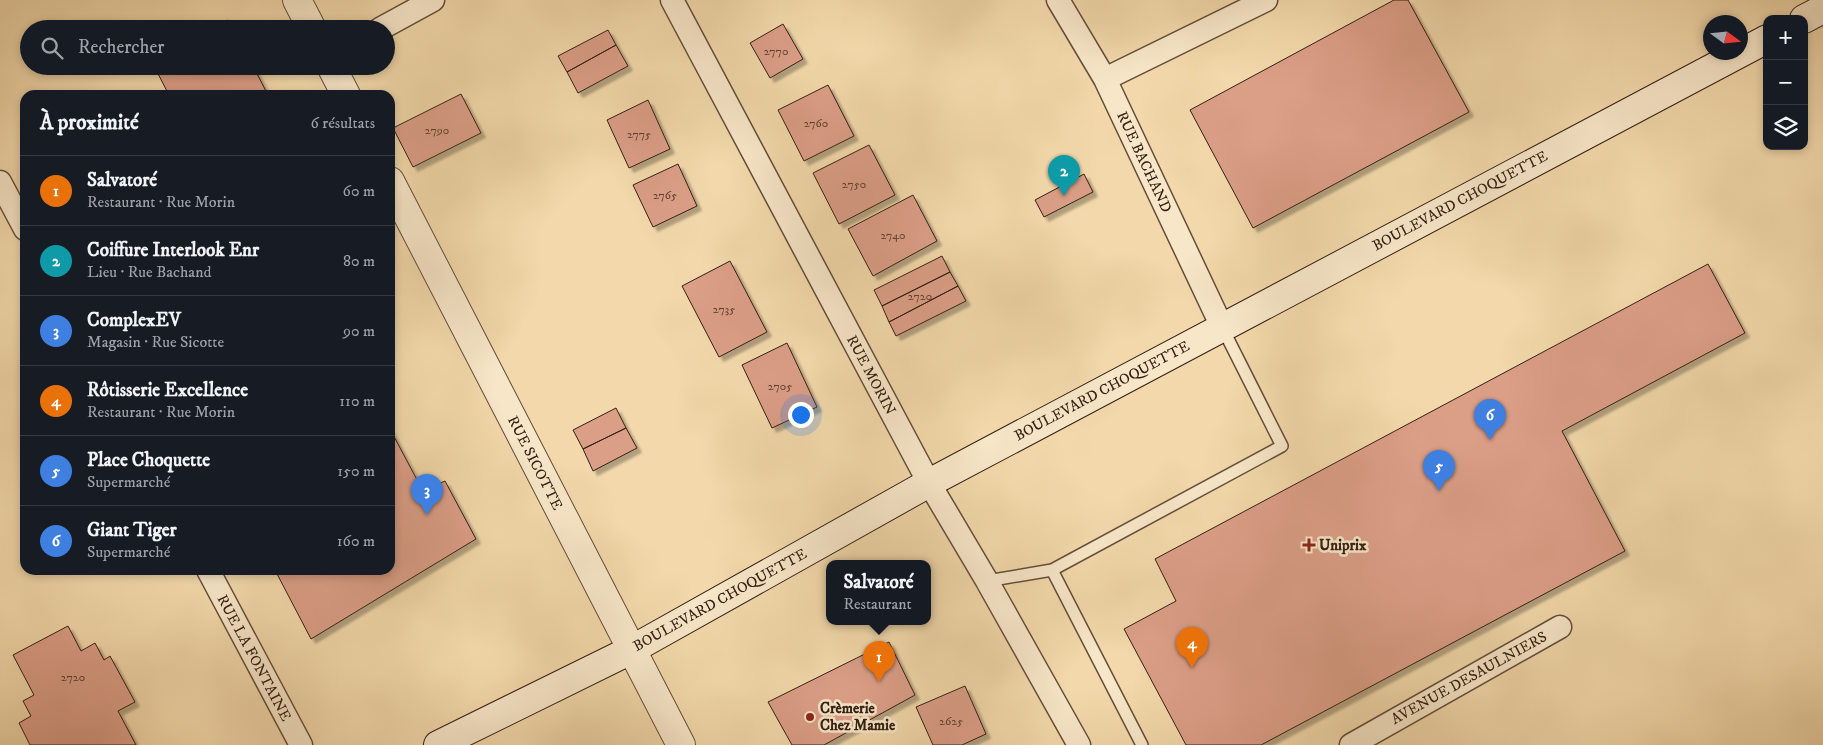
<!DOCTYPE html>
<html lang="fr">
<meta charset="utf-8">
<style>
:root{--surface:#171b24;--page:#242831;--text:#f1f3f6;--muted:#9ea1a6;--line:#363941;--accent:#c59692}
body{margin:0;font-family:"IM FELL DW Pica",serif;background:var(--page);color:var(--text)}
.controls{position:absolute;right:15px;top:15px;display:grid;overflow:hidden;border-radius:10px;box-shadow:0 2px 8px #0003}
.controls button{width:45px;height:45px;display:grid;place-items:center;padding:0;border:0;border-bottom:1px solid var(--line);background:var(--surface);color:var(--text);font:25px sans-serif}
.compass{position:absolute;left:1703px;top:15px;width:45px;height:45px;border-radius:50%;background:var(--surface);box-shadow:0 2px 8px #0003;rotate:105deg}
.you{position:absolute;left:800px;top:414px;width:18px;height:18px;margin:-12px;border:4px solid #fff;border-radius:50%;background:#1a73e8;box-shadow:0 0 0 8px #1a73e833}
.badge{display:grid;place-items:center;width:32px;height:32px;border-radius:50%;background:var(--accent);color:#fff;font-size:16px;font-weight:700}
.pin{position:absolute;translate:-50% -41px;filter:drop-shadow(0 1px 2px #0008)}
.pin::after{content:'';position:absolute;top:26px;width:18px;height:15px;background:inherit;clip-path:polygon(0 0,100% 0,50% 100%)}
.popup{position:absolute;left:826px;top:560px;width:105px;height:65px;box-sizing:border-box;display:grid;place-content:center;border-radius:10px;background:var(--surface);filter:drop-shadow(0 1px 4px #0005);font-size:16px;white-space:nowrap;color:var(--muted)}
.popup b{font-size:19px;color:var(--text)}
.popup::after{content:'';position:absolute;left:50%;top:100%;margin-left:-10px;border:10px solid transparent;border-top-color:var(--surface)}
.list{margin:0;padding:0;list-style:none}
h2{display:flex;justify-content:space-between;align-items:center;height:65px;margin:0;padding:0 20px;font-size:21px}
h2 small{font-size:16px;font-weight:400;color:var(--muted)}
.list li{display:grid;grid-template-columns:32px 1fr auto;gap:15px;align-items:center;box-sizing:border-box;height:70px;padding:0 20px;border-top:1px solid var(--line)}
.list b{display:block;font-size:19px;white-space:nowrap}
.list p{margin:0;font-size:16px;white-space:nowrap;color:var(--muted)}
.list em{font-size:16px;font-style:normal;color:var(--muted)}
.icon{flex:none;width:28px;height:28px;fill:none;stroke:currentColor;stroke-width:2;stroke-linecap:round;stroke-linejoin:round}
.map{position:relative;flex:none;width:1823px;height:745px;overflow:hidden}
.search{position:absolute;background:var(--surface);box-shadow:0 2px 8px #0003;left:20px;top:20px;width:375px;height:55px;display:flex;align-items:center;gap:12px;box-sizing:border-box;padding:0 18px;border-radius:28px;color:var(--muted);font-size:19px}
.panel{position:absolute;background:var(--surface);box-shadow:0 2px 8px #0003;left:20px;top:90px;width:375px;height:485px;border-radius:15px}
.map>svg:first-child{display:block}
.building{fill:#db9e87;stroke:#342013;filter:url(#shadow)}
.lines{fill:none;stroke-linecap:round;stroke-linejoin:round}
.service-casing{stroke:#644e39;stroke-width:14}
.minor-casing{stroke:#644e39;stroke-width:25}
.tertiary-casing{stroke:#644e39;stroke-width:30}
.secondary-casing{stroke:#342013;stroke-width:30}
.service{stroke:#f7e6c8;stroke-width:11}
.minor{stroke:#f7e6c8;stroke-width:22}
.tertiary{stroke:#f7e6c8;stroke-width:28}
.secondary{stroke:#f7e6c8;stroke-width:28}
.poi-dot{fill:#8f2418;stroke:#f7e6c8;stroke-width:2}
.labels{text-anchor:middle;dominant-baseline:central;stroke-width:5;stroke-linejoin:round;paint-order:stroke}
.number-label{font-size:12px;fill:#5e4030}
.street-label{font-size:15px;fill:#342013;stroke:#f7e6c8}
.poi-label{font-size:15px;font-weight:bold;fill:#342013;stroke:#f7e6c8;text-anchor:start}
</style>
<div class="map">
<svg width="1823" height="745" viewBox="0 0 1823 745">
<defs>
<filter id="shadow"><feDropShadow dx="4.5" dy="4.5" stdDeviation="1" flood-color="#0004"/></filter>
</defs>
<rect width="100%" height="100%" fill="#f2d8aa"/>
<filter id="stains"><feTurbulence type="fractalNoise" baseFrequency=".004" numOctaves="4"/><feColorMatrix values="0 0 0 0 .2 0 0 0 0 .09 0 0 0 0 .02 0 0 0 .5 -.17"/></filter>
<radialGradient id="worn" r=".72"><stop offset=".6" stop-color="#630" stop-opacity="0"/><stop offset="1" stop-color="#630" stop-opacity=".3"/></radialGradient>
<path class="building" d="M1394 0H1408L1469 112 1253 228 1190 110Z
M228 20 233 29H211Z
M783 24 803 59 770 78 750 43Z
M608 30 616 45 567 72 558 56Z
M616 45 628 66 578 93 567 72Z
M154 66H253L268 95H169Z
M828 85 854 136 804 161 778 110Z
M461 94 481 133 413 167 393 128Z
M648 100 670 149 629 168 607 120Z
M869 145 895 195 839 224 813 173Z
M678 164 697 206 653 227 633 185Z
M1084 174 1093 192 1044 217 1035 200Z
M913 195 937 241 873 276 848 229Z
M942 256 950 272 882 306 874 290Z
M730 261 767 332 719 357 682 286Z
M1708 264 1745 333 1562 431 1625 551 1261 745H1186L1124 629 1176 601 1155 559Z
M950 272 958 286 889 322 882 306Z
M958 286 966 301 896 336 889 322Z
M787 343 817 407 772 428 742 365Z
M616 408 626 428 583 449 573 430Z
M626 428 637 448 593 471 583 449Z
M390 429 423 491 445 481 476 539 311 639 275 570H390Z
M68 626 81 651 95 643 104 660 110 656 135 702 118 711 136 745H30L19 723 31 716 23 701 34 695 13 655Z
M889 642 915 695 824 745H792L768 702Z
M965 686 986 734 962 745H933L916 707Z"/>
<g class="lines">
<g class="service-casing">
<path id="service" d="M987 581 1052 570
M1142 745 1052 570 1282 446 1222 327"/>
</g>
<g class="minor-casing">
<path id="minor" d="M672 0 929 483 987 581 1079 745
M1058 0 1105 79 1222 327
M380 29 433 0
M1105 79 1266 0
M0 182 25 229
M208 570 301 745
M1351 745 1560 627"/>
</g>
<g class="tertiary-casing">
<path id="tertiary" d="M297 0 312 29
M331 66 346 95
M390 181 681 745"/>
</g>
<g class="secondary-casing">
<path id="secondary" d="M1804 19 1823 9
M438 745 631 650 929 483 1767 39"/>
</g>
<use href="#service" class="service"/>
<use href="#minor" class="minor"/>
<use href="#tertiary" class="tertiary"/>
<use href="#secondary" class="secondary"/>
</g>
<g class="poi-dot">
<path d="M1306.5 537.5h5v5h5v5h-5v5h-5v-5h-5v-5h5z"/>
<circle cx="810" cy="717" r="5"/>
</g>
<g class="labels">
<g class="number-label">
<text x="776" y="51">2770</text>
<text x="816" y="123">2760</text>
<text x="437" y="130">2790</text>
<text x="639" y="134">2775</text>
<text x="854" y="184">2750</text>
<text x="665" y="195">2765</text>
<text x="893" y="235">2740</text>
<text x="920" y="296">2720</text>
<text x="724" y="309">2735</text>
<text x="780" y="386">2705</text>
<text x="73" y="677">2720</text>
<text x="951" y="721">2625</text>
</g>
<g class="street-label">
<text transform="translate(1144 162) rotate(65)">RUE BACHAND</text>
<text transform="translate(1460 201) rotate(-28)">BOULEVARD CHOQUETTE</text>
<text transform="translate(871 375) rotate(62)">RUE MORIN</text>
<text transform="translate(1102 391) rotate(-28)">BOULEVARD CHOQUETTE</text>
<text transform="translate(535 463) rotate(63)">RUE SICOTTE</text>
<text transform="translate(720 600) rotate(-29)">BOULEVARD CHOQUETTE</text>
<text transform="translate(254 658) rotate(62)">RUE LA FONTAINE</text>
<text transform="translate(1469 678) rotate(-29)">AVENUE DESAULNIERS</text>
</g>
<g class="poi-label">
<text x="1319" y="545">Uniprix</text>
<text x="820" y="708">Crèmerie<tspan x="820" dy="17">Chez Mamie</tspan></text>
</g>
</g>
<rect width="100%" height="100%" filter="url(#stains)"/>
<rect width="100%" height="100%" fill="url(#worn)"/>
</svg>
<div class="controls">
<button>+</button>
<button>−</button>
<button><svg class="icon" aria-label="layers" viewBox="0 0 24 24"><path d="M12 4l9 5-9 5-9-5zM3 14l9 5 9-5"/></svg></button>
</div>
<svg class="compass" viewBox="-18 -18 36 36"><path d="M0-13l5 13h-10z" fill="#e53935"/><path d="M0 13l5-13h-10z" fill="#9ea1a6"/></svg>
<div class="you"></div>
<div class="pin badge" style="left:879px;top:682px;background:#e8710a">1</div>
<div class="popup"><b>Salvatoré</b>Restaurant</div>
<div class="pin badge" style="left:1064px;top:196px;background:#0f9aa8">2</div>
<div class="pin badge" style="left:427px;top:515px;background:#3f7fe0">3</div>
<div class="pin badge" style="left:1192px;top:668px;background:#e8710a">4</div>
<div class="pin badge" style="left:1439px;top:491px;background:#3f7fe0">5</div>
<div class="pin badge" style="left:1490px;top:440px;background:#3f7fe0">6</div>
<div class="search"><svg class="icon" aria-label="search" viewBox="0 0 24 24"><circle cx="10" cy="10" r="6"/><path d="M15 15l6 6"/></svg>Rechercher</div>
<section class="panel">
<h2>À proximité<small>6 résultats</small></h2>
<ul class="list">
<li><span class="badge" style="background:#e8710a">1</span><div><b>Salvatoré</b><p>Restaurant · Rue Morin</p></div><em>60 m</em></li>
<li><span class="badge" style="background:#0f9aa8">2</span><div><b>Coiffure Interlook Enr</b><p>Lieu · Rue Bachand</p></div><em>80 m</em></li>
<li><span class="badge" style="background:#3f7fe0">3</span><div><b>ComplexEV</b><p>Magasin · Rue Sicotte</p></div><em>90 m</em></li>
<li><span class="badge" style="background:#e8710a">4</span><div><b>Rôtisserie Excellence</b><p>Restaurant · Rue Morin</p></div><em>110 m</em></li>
<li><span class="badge" style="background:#3f7fe0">5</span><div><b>Place Choquette</b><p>Supermarché</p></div><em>150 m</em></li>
<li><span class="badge" style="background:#3f7fe0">6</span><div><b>Giant Tiger</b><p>Supermarché</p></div><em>160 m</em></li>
</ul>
</section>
</div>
